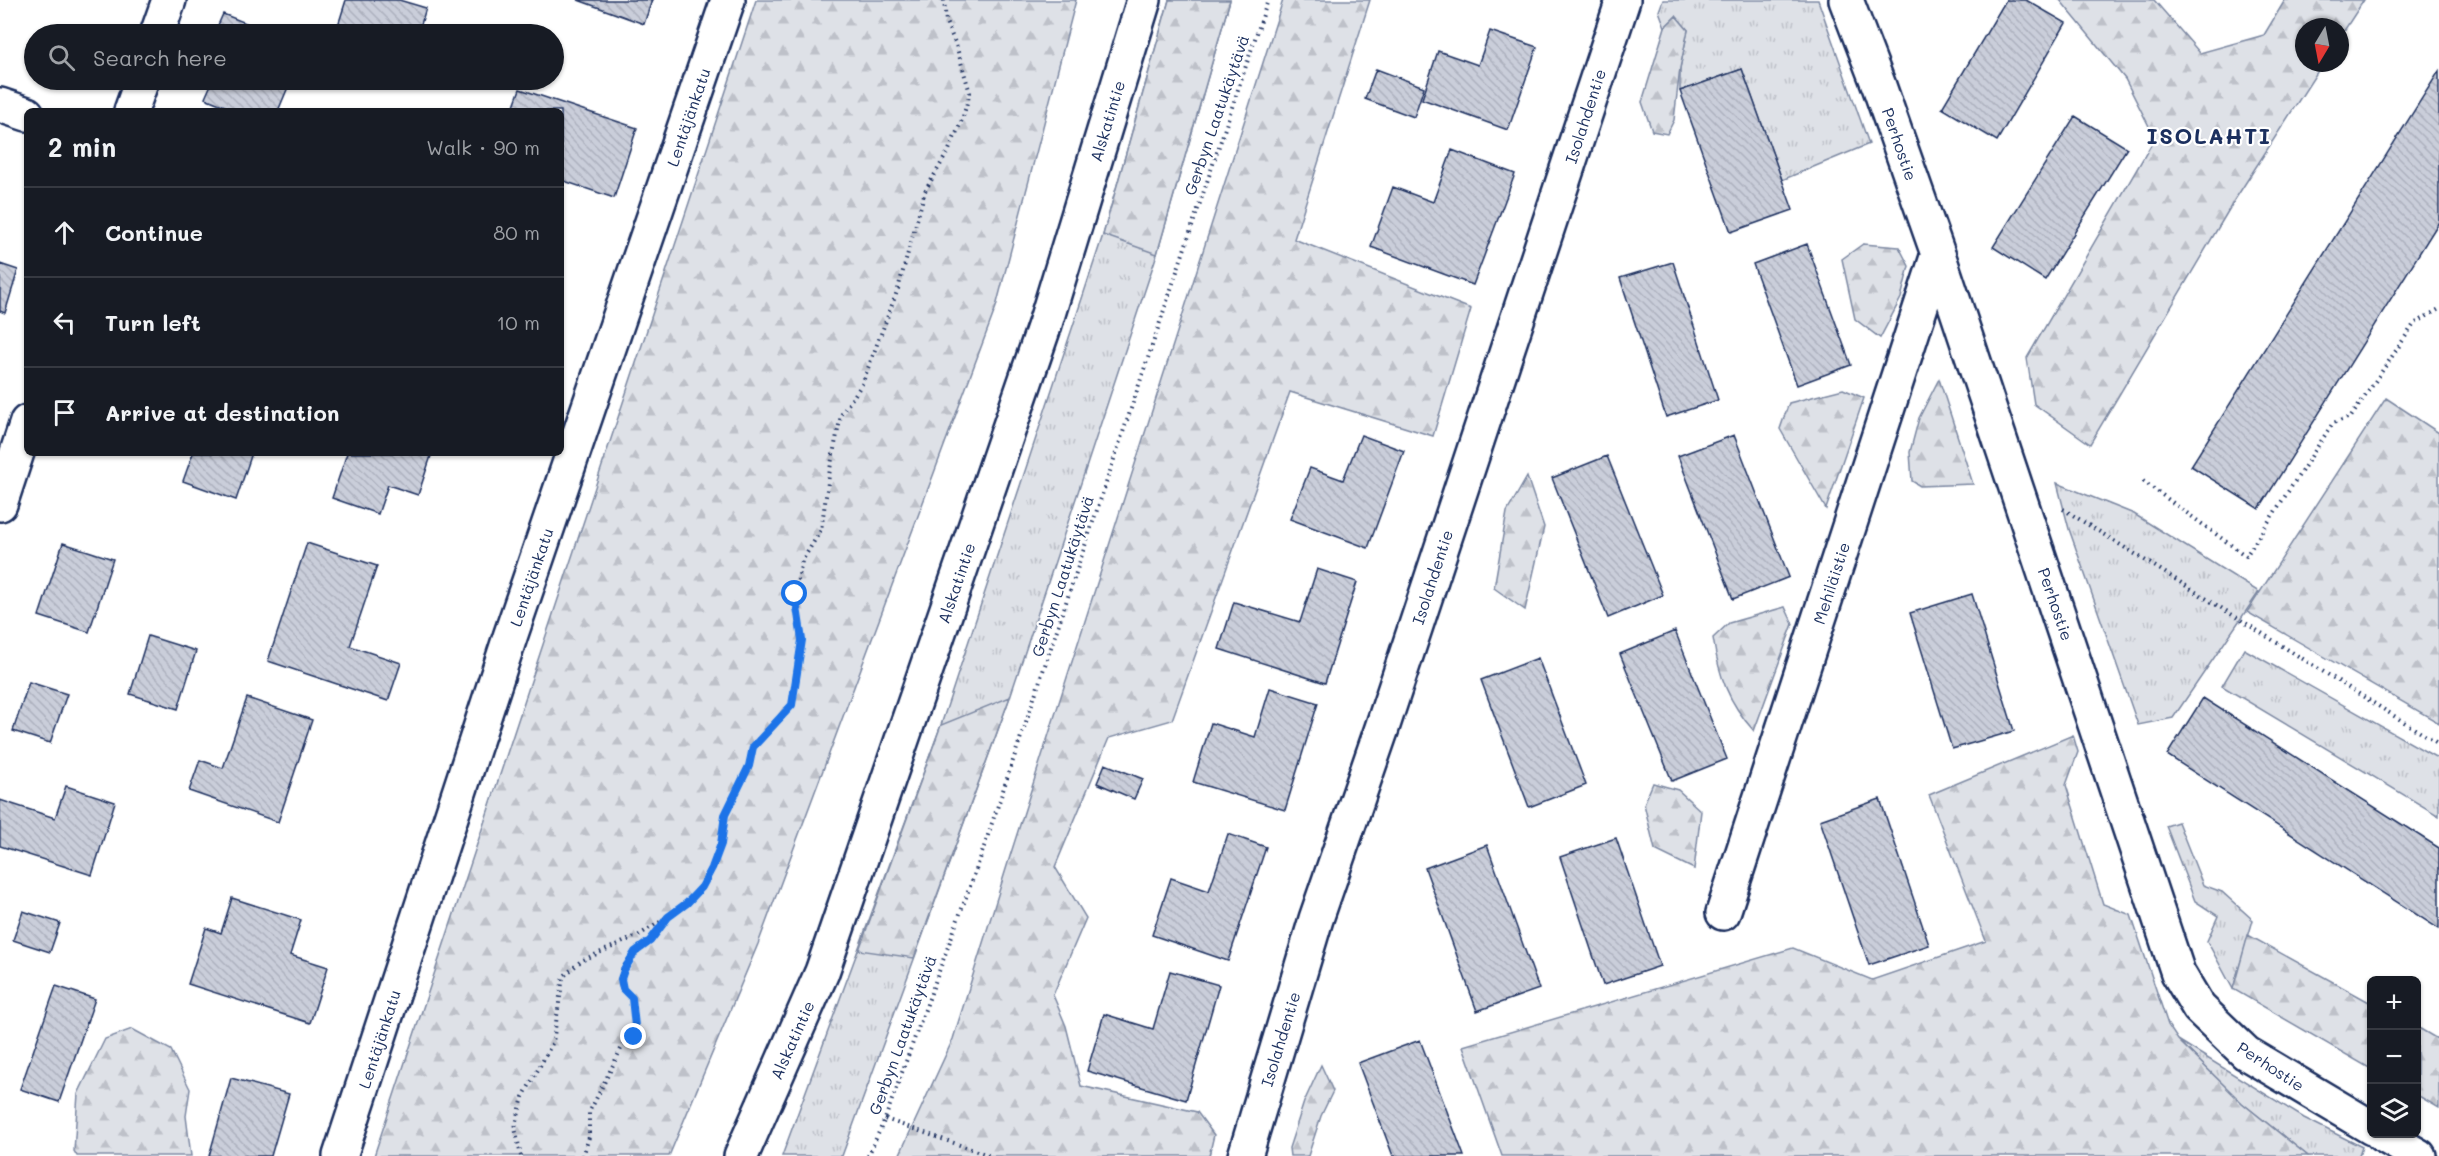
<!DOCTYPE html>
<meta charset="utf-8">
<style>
:root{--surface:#171b24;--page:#242831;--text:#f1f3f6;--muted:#9ea1a6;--line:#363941}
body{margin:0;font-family:Mali,sans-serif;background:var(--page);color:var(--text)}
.controls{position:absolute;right:18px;bottom:18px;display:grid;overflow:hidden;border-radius:9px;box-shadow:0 2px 4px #0004}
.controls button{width:54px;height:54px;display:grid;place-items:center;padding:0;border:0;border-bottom:2px solid var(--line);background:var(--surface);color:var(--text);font:30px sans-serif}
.compass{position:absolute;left:2295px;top:18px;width:54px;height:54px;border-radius:50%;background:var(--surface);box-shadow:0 2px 4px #0004;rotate:190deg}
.stop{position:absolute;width:18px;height:18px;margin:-14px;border:4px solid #1a73e8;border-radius:50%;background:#fff}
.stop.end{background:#1a73e8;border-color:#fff;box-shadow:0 2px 6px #0008}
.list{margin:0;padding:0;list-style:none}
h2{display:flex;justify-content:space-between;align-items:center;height:78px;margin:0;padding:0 24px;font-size:26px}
h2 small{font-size:20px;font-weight:400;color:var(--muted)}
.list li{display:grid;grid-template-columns:39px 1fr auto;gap:18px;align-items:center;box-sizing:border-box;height:90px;padding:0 24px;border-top:2px solid var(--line)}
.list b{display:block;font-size:22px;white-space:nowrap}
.list em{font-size:20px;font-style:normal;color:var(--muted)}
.icon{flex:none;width:33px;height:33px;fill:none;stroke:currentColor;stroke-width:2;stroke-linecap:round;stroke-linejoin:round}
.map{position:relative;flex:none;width:2439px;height:1156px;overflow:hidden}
.search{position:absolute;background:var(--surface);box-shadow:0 2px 4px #0004;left:24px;top:24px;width:540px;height:66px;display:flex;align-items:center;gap:15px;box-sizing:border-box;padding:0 21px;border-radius:33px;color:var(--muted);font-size:22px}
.panel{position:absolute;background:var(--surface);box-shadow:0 2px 4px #0004;left:24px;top:108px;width:540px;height:348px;border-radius:9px}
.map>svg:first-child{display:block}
.grass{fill:url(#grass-tufts);stroke:#7c88a2;stroke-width:1.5}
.forest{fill:url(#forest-firs);stroke:#7c88a2;stroke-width:1.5}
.building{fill:url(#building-back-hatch);stroke:#1b2f5e;stroke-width:1.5}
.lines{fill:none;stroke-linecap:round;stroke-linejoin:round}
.street-casing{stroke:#1b2f5e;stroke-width:38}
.primary-casing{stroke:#1b2f5e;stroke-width:38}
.path{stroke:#1b2f5e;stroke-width:4;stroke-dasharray:1.5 4.5;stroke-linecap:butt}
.street{stroke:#fff;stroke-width:33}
.primary{stroke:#fff;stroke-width:33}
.route{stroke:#1a73e8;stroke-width:8}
.labels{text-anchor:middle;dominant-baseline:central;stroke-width:4.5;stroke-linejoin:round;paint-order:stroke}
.street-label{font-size:16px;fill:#1b2f5e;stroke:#fff}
.district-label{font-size:22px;font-weight:bold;letter-spacing:1.5px;fill:#1b2f5e;stroke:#fff}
</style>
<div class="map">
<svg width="2439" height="1156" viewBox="0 0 2439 1156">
<defs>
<pattern id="grass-tufts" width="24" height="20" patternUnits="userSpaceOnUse" patternTransform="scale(1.5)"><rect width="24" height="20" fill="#dee1e7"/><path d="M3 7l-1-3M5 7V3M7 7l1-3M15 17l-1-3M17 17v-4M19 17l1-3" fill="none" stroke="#bec1c9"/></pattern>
<pattern id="forest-firs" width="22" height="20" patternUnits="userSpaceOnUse" patternTransform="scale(1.5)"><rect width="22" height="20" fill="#dee1e7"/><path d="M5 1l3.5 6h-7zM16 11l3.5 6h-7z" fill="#bec1c9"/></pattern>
<pattern id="building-back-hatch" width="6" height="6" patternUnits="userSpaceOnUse" patternTransform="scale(1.5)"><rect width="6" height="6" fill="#caceda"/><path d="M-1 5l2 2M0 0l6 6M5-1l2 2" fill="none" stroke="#adb1be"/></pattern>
</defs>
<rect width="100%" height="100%" fill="#fff"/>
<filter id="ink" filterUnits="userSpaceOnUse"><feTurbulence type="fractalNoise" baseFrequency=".0167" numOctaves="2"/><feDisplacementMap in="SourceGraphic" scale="12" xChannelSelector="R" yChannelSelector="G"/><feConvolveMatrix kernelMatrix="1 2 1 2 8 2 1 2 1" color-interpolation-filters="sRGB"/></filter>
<g filter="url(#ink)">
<path class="grass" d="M1169 0H1230L1157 254 1010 697 842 1156H782L941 725 1103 235Z
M1663 0H1818L1869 144 1782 180 1742 69 1680 91V68L1688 30 1676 16 1665 27 1659 11Z
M2057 483 2134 514 2259 592 2173 718 2138 725 2069 529Z
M2244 649 2439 759V816L2222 686Z
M2178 822 2203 885 2222 892 2253 920 2233 989 2207 941 2218 916 2195 901 2166 826Z
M2178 1040 2304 1118 2362 1147 2359 1156H2308L2242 1103Z"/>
<path class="forest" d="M756 0H1076L996 307 758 944 669 1156H374Z
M1169 0H1230L1157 254 1103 235Z
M1283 0H1370L1294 239 1471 309 1433 436 1290 392 1172 720 1109 738 1055 867 1086 918 1053 995 1066 1026 1081 1086 1197 1112 1214 1135 1209 1156H899L953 1039 1011 853Z
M2060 0H2154L2200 53 2264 35 2285 0H2364L2340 37V27H2304V63H2323L2234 201 2090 444 2034 404 2027 358 2155 138 2125 79Z
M1676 16 1688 30 1680 68 1674 120 1667 134 1652 131 1642 102 1665 27Z
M1863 244 1899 247 1909 266 1901 298 1880 338 1855 319 1842 259Z
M1939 379 1973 484 1920 486 1912 481 1910 452 1919 418Z
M1843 389 1864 398 1826 509 1780 429 1789 403Z
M2386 398 2439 433V723L2247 612Z
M1527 477 1544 527 1525 610 1494 588 1507 512Z
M1785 607 1793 624 1754 731C1728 702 1719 676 1713 638L1729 623Z
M1010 697 914 958 859 950 941 725Z
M2073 735 2078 752 2066 785 2103 904 2131 915 2168 1025 2178 1040 2242 1103 2308 1156H1502L1463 1046 1793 948 1872 980 1986 941 1929 795Z
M1653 783 1678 790 1701 811 1694 869 1655 850 1644 804Z
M2248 935 2371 1003V1069L2233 989Z
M2417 1027 2439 1040V1108L2417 1095Z
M132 1029 171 1050 190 1089 186 1116 191 1156H77L74 1151 78 1094 105 1039Z
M1321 1065 1333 1091 1321 1116 1308 1156H1290L1289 1148 1304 1102Z"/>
<path class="building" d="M346 0H399L426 8 418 34H343L336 32Z
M578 0H652L644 24Z
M2006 0H2026L2066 23 1997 141 1942 108Z
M223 14 274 34H214Z
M1490 31 1537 47 1508 130 1422 99 1438 51 1478 65Z
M1376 69 1424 87 1414 117 1365 99Z
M1742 69 1793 210 1731 232 1680 91Z
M2439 71V222L2259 509 2191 466Z
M213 80H291L278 111H237L205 98Z
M520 89 637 128 614 198 561 180V111H512Z
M2075 116 2127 148 2045 280 1993 247Z
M1452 150 1515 174 1473 285 1371 247 1393 187 1433 202Z
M1807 244 1851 365 1797 385 1753 264Z
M1673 262 1718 400 1666 417 1620 278Z
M0 264 18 270 5 313 0 311Z
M1361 435 1404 451 1368 548 1290 519 1310 468 1343 480Z
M1734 435 1789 577 1733 599 1678 456Z
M193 453H252L236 500 183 481Z
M347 453H432L418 495 388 485 378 514 332 498Z
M1607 456 1663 595 1608 618 1552 478Z
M63 543 113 559 89 632 39 616Z
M307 543 377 566 350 646 401 663 388 701 268 661Z
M1317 569 1357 582 1325 683 1219 649 1234 602 1300 622Z
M1972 594 2014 731 1952 749 1910 613Z
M1675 631 1727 759 1672 781 1620 654Z
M148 636 196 651 178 709 130 694Z
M1538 658 1586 785 1529 807 1481 680Z
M29 682 67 694 50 743 13 731Z
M1270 688 1318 703 1285 810 1193 782 1211 723 1255 737Z
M247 698 312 720 278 822 189 791 200 760 223 768Z
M2203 698 2439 848V929L2167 755Z
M1105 764 1143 779 1134 799 1097 783Z
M66 786 115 802 92 875 0 846V800L55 818Z
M1880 799 1929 945 1869 965 1820 820Z
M1228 834 1266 847 1228 961 1152 935 1171 878 1209 891Z
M1616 838 1660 966 1603 985 1560 857Z
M1487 845 1539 989 1477 1011 1425 868Z
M232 898 301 920 290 955 328 967 310 1023 188 984 206 928 221 933Z
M23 911 60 923 50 952 13 940Z
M1170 971 1219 985 1186 1100 1087 1071 1104 1014 1153 1029Z
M56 986 95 999 59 1102 20 1089Z
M1420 1040 1464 1156H1393L1358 1063Z
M231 1078 289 1094 271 1156H209Z"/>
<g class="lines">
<g class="street-casing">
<path id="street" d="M1846 0 1879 86 1938 254 2178 973 2199 1008 2246 1053 2372 1128
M157 34 169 0
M0 105 27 114
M131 111 142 80
M0 504 27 422
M1723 913 1938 254
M2381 1134 2419 1156
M340 1156 510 637 728 0
M1245 1156 1316 919 1382 728 1623 0"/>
</g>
<g class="primary-casing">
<path id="primary" d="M741 1156 822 972 1045 324 1144 0"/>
</g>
<path class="path" d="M2143 481 2246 556 2333 423 2351 417 2414 324 2439 309
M2063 509 2439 744
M885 1119 991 1156
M521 1156 515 1128 523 1097 553 1042 563 977 581 961 639 935 668 917 687 903 702 887 712 869 721 844 725 815 749 766 753 747 792 705 802 640 795 594 802 561 821 530 830 469 841 415 862 384 898 289 925 191 949 150 962 120 970 93 956 45 946 22 944 0
M583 1156 589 1137V1113L624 1043 634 1037C635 1026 636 1010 632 999 630 995 625 993 623 988 613 970 637 952 649 942 655 936 661 927 666 920
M868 1156 885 1119 980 859 1268 0"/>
<use href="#street" class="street"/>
<use href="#primary" class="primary"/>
</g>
</g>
<g class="lines" filter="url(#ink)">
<path class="route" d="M634 1037 635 1026 632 998 623 989 621 979 624 970 635 952 650 941 668 917 687 903 702 887 712 868 721 844 725 815 749 766 753 747 792 705 802 640 795 594"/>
</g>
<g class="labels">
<g class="street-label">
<text transform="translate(1216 115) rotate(-71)">Gerbyn Laatukäytävä</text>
<text transform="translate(1585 116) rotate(-72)">Isolahdentie</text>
<text transform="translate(688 117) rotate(-71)">Lentäjänkatu</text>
<text transform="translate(1107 121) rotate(-73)">Alskatintie</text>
<text transform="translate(1900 144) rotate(71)">Perhostie</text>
<text transform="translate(1062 576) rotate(-72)">Gerbyn Laatukäytävä</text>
<text transform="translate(531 577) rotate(-71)">Lentäjänkatu</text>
<text transform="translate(1432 577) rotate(-72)">Isolahdentie</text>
<text transform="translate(956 583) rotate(-71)">Alskatintie</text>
<text transform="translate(1831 583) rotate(-72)">Mehiläistie</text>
<text transform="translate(2056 604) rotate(71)">Perhostie</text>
<text transform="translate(902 1035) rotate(-70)">Gerbyn Laatukäytävä</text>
<text transform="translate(379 1039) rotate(-72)">Lentäjänkatu</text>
<text transform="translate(1280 1039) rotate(-73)">Isolahdentie</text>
<text transform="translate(792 1040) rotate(-66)">Alskatintie</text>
<text transform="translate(2271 1066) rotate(33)">Perhostie</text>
</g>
<g class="district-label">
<text x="2209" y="135">ISOLAHTI</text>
</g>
</g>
</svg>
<div class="controls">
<button>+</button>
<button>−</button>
<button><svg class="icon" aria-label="layers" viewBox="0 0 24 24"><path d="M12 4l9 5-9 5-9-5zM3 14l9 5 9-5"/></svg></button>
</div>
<svg class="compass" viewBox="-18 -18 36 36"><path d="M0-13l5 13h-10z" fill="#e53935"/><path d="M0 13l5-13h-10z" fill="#9ea1a6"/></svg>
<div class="stop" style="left:795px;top:594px"></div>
<div class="stop end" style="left:634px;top:1037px"></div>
<div class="search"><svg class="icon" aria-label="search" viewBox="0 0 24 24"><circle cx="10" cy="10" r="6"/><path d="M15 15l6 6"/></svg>Search here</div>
<section class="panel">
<h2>2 min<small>Walk · 90 m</small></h2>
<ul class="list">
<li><svg class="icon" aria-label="ahead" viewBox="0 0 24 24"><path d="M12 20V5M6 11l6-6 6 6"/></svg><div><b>Continue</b></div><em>80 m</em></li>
<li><svg class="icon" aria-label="left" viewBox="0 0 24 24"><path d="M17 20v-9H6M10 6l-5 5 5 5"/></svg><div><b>Turn left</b></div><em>10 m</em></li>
<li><svg class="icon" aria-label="arrive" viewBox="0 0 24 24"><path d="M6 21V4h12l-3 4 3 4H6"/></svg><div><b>Arrive at destination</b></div></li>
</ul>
</section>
</div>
